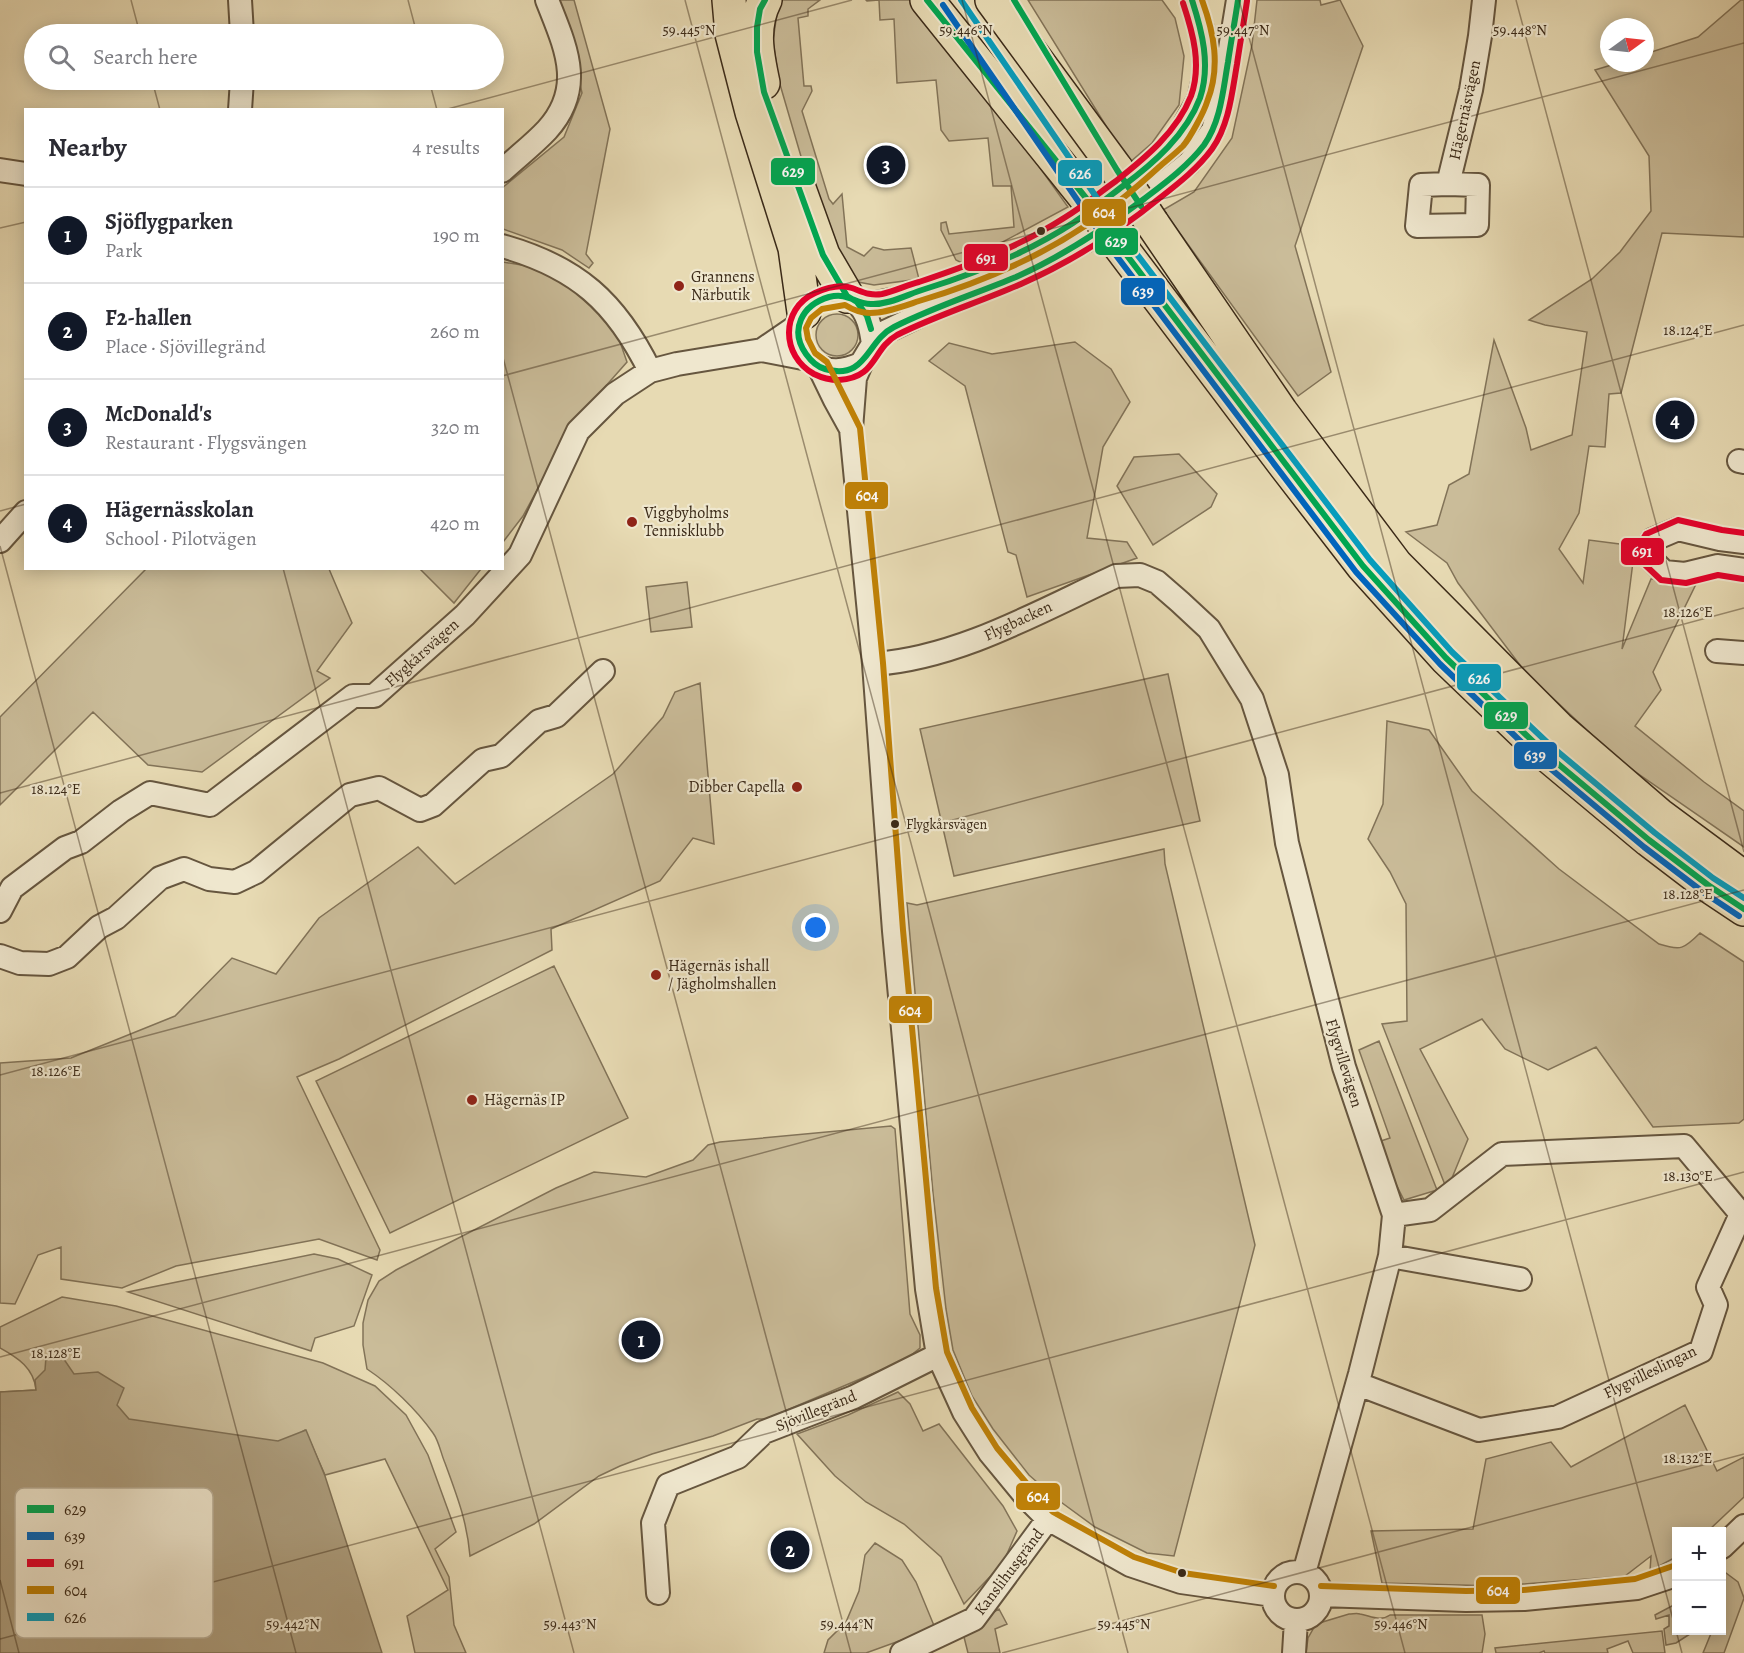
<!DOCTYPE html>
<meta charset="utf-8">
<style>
:root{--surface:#fff;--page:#f7f7f7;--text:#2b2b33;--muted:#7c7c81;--line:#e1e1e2;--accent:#111827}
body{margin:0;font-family:Alegreya,serif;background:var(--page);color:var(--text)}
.controls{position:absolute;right:18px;bottom:18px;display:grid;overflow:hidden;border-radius:0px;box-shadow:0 3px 15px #0003}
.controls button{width:54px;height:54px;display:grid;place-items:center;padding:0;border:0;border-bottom:2px solid var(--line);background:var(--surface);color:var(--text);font:30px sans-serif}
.compass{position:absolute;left:1600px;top:18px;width:54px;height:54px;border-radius:50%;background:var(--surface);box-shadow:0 3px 15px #0003;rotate:75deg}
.you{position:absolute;left:816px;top:928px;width:21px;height:21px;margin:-15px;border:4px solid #fff;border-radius:50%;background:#1a73e8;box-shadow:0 0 0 9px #1a73e833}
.badge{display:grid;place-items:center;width:39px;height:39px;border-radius:50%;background:var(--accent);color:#fff;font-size:20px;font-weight:700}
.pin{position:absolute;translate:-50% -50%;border:3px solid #fff;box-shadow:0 2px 6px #0006}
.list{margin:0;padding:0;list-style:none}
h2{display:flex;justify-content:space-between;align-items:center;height:78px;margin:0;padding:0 24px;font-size:26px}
h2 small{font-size:20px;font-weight:400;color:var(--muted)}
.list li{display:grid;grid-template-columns:39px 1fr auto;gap:18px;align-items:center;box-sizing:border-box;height:96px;padding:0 24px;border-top:2px solid var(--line)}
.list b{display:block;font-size:22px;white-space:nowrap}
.list p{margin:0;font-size:20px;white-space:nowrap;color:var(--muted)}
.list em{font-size:20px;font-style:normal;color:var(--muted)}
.icon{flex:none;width:33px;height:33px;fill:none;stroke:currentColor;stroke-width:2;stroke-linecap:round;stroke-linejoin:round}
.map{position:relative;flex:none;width:1744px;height:1653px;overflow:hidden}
.search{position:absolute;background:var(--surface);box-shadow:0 3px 15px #0003;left:24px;top:24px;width:480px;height:66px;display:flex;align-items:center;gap:15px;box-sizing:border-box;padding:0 21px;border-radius:33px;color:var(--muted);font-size:22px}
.panel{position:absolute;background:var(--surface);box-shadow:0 3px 15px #0003;left:24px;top:108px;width:480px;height:462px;border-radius:0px}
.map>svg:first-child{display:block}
.green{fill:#cabc99;stroke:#827358;stroke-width:1.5}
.water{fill:#ad9e7e;stroke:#7f7055;stroke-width:1.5}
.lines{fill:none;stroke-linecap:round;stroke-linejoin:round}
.minor-casing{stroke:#66563f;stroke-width:26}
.highway-casing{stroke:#3b2a18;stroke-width:36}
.minor{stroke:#efe7ce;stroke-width:22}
.highway{stroke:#e7dab3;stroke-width:33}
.highway-bridge-casing{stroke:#3b2a18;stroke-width:36;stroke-linecap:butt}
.highway-bridge{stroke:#e7dab3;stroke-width:33}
.bus-1-casing{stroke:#efe7ce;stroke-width:10}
.bus-2-casing{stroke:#efe7ce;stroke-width:10}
.bus-3-casing{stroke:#efe7ce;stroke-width:10}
.bus-4-casing{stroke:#efe7ce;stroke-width:10}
.bus-5-casing{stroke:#efe7ce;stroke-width:10}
.bus-1{stroke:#00a651;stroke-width:6}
.bus-2{stroke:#0065bd;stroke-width:6}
.bus-3{stroke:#e4002b;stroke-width:6}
.bus-4{stroke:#bf8107;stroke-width:6}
.bus-5{stroke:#069cbc;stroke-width:6}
.ticks{fill:none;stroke:#3b2a18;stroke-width:1.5;stroke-opacity:0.45}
.bus-dot{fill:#3b2a18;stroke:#efe7ce;stroke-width:2}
.poi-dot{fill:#8f2418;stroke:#efe7ce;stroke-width:2}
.labels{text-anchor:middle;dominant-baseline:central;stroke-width:4.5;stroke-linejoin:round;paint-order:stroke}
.bus-label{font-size:14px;fill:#3b2a18;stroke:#efe7ce;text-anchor:start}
.street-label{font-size:16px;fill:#3b2a18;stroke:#efe7ce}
.poi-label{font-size:16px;fill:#3b2a18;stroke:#efe7ce;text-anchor:start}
.key{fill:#efe7ce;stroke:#b9ae97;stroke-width:1.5}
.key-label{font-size:16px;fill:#3b2a18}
.ticks-label{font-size:15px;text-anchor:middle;fill:#3b2a18;stroke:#efe7ce;stroke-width:4.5;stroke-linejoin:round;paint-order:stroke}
.line-badge{stroke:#efe7ce;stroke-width:2}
.badge-label{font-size:16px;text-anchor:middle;font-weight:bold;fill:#fff}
</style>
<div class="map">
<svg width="1744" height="1653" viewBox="0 0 1744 1653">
<rect width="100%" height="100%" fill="#e7dab3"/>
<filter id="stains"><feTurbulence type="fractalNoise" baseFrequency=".00333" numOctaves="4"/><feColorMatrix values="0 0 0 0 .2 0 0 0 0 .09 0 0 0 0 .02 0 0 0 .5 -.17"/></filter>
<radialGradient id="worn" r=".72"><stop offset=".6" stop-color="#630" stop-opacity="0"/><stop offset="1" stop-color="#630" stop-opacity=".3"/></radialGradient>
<path class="green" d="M555 0H574L610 129 586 254 593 263 589 268 562 250 503 229 502 188 564 137 582 93 570 40Z
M779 0H820L808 9V16L798 18 804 86H811L812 91 802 111 829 199 833 204 842 194 847 247 864 256 873 247 884 250 911 248 919 279 874 285 858 282 846 277 821 225 779 81 773 41Z
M866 0H909L911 2 953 46 1068 207 967 261 964 264 956 260 941 230V223L946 222 949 234 1014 227 1011 186H993L988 138 949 141 941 130 936 80 897 83 894 19 880 20 879 0 867 1Z
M1028 0H1162L1175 18 1184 56 1179 105 1152 143 1129 163Z
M1257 0H1320L1321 5 1340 0 1363 46 1295 246 1331 372 1298 396 1163 210 1194 192 1232 138 1252 45Z
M1741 0H1744V237L1662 233 1621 393 1609 394 1605 447 1589 446 1579 513 1559 549 1583 583 1589 540 1635 546 1622 649 1651 579 1699 578 1653 672 1661 690 1635 726 1704 782 1744 811V847L1621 762 1526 673 1458 583 1447 563 1406 532 1437 525 1449 485 1469 474 1494 340 1526 428 1531 450 1572 435 1587 332 1545 325 1529 320 1592 279 1620 252 1651 211 1649 156 1595 70 1618 63H1645V54L1698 37Z
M503 262 557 271 612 319 627 362 574 422 523 516 503 542Z
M816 335a21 21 0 1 1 42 0a21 21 0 1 1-42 0Z
M1075 342 1111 369 1130 402 1103 447 1087 538 1127 542 1137 558 1027 597 1016 555 1008 552 965 386 929 361 949 343 992 354Z
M1179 454 1217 494 1211 507 1153 545 1117 486 1134 457Z
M146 569H329L352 623 317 671 330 678 202 772 148 765 93 712 0 805V717Z
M420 569H481L454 603Z
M687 582 692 627 651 632 646 587Z
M1168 674 1200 821 954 876 920 729Z
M700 683 714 844 693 838 660 881 551 929 552 950 339 1059 297 1077 380 1250 377 1260 319 1239 176 1266 122 1288 61 1279V1247L38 1255 15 1304 0 1303V1063L71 1058 175 1016 232 958 276 974 319 918 418 847 455 884 613 774 663 717 675 692Z
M1387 721 1429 730 1472 791 1559 869 1659 944C1681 951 1684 949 1700 933L1744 962V1119L1739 1123 1653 1127 1596 1047 1548 1070 1505 1049 1482 1019 1420 1049 1468 1139 1447 1190 1382 1024 1407 1021 1406 904 1390 872 1368 839 1383 804Z
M1164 849 1165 864 1255 1245 1174 1556 1147 1553 1095 1527 1054 1497 1029 1475 993 1429 972 1396 953 1350 946 1309 933 1193 907 903 917 905Z
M554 966 628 1118 390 1233 316 1081Z
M1379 1041 1437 1190 1404 1200 1375 1143 1390 1138 1359 1050Z
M891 1126 895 1129 910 1314 920 1335V1348L905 1360 766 1419H757L713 1436 652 1454 620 1466 599 1476 534 1524 470 1556C467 1521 457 1496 445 1463 441 1454 439 1441 433 1433 416 1409 391 1385 367 1369L363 1345V1323L368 1300 379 1281 396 1270 556 1188 594 1172 646 1177 693 1160 708 1145 720 1142Z
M314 1254 338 1259 372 1275 354 1326 315 1338 311 1351 128 1292Z
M62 1297 116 1306 323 1363 375 1386 406 1415 428 1455 456 1532 435 1549 449 1577 454 1625 466 1653H415L407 1616 448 1590 385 1459 325 1475 305 1430 245 1466 0 1392 36 1390C34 1368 18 1358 0 1348V1327Z
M898 1392 910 1404 923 1431 939 1424 1003 1506 1017 1531 1003 1563 964 1604 941 1557 904 1524 866 1502 835 1476 797 1434 848 1415Z
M1685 1405 1717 1471 1744 1457V1497L1708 1531 1676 1532V1557L1650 1571 1651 1556 1625 1576 1497 1586 1382 1583 1371 1531 1473 1529 1486 1459 1551 1442 1571 1467Z
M875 1543 902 1560 916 1582 935 1628 866 1653H824L828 1640 846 1622 859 1591 865 1555Z
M1722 1570 1738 1582 1744 1598 1724 1653H1703L1712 1631 1722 1630Z
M1676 1599V1630L1693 1631V1632L1676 1643 1666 1645 1664 1629 1669 1626V1615L1656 1619 1655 1615 1672 1606Z
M999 1609 1007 1624 995 1629 1000 1653H968L963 1633 981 1619Z
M1349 1614C1353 1614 1357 1613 1360 1614 1371 1616 1380 1622 1390 1615H1482L1485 1634 1482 1653H1306L1308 1638 1316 1624Z
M1662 1631 1665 1653H1633L1628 1641 1607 1649 1608 1653H1545L1544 1651 1539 1653H1496L1495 1648Z"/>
<path class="water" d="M59 1352 74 1374 98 1372 124 1388 117 1405 129 1419 278 1441 306 1430 325 1476 382 1653H0V1392L36 1390 35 1380 45 1370 46 1357Z"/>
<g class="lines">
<g class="minor-casing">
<path id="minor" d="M240 0 242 34
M1238 0 1222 98 1213 130 1190 162 1149 195 1087 240 1031 270 931 310 885 332 873 344 861 364 855 378 851 429 874 664 894 931 927 1289 938 1355 964 1412 990 1453 1027 1498 1048 1519 1130 1565 1181 1582 1273 1595
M240 110 242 80
M0 170 26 174
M502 171C517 157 534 144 547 130 586 87 565 46 547 0
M1448 184 1478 185 1477 225 1417 226 1421 185Z
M1448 184 1471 90 1480 36 1484 0
M502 246C577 267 616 302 650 371
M857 302 871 304 896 299 935 287 1011 257 1057 233 1081 218 1137 175 1177 139 1199 99 1205 74 1206 51 1202 28 1192 0
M797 326 762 350 808 359
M861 364C844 371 829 374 813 363 808 359 806 354 802 348 799 342 796 333 797 326 801 304 839 286 856 302 868 312 871 329 873 344
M819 367 835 400 851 429
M1739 461 1744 462
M0 541 26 512
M1744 542 1720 539 1678 529 1652 540 1651 559 1664 572 1685 574 1718 566 1744 570
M1717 651 1744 653
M874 664C959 658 1040 611 1116 576L1140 575 1157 582 1180 602 1209 629 1252 699 1277 775 1287 843 1344 1067 1394 1215 1390 1256 1360 1374 1304 1573
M0 911 12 888 65 848 81 842 121 811 150 793 210 805 353 696H374L465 615 520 555 578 431 615 394 650 371 677 364 762 350
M0 956 20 963 49 964 67 957 99 927 116 918 160 878 184 869 209 879 235 882 256 872 350 795 379 788 420 810 433 805 483 760 501 756 539 721 556 716 603 671
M1390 1256 1520 1279
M1358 1384 1479 1430 1558 1417 1701 1351 1716 1305 1708 1287 1741 1214 1684 1146 1502 1154 1430 1210 1394 1215
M1722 1547 1744 1526
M1273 1596a24 24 0 1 1 48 0a24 24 0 1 1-48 0Z
M658 1593 653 1523 668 1485 738 1457 764 1432 854 1397 938 1355
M1321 1595 1466 1600 1524 1599 1637 1588 1676 1575
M902 1653 974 1619 1048 1519
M1294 1653 1296 1620"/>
</g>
<g class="highway-casing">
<path id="highway" d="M729 0 732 34 752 112 795 248 804 312
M927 0 1086 198
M992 0 1117 170
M763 83C757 55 751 27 765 0
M796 180 823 255 847 296
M1152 223 1281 412 1396 565 1558 728 1659 815 1744 878
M1116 241 1285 465 1363 566 1446 658 1545 753 1649 840 1708 885 1744 909"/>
</g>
<use href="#minor" class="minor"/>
<use href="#highway" class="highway"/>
<g class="highway-bridge-casing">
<path id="highway-bridge" d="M1117 170 1152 223
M1086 198 1116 241"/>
</g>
<use href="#highway-bridge" class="highway-bridge"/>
<g class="bus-1-casing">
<path id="bus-1" d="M765 0 760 9 757 27V52L764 92 823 255 847 296 857 302 867 316 871 329
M927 0 1086 198 1116 241 1363 566 1446 658 1545 753 1649 840 1708 885 1744 909
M1014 0 1117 170 1141 206
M1192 0C1202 31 1211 65 1200 98 1186 135 1154 163 1123 186 1106 199 1090 212 1073 223 1027 253 977 273 925 289 908 294 889 305 871 304 854 304 849 292 829 297 802 305 789 330 806 354 811 361 817 367 825 369 867 381 866 341 894 327 934 307 975 294 1016 277 1061 257 1104 229 1144 199 1165 183 1188 166 1204 145 1221 121 1223 90 1228 62 1231 41 1235 21 1238 0"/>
</g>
<g class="bus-2-casing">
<path id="bus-2" d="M943 5 1109 246 1356 572 1440 664 1539 759 1644 847 1703 892 1739 916"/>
</g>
<g class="bus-3-casing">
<path id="bus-3" d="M1183 3C1193 33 1202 65 1191 96 1177 132 1145 158 1116 181 1099 193 1082 207 1064 218 1019 247 970 265 919 282 907 285 895 291 882 294 870 296 863 292 852 288 840 284 826 288 815 293 780 309 781 356 814 374 822 378 831 380 839 380 877 378 872 349 897 335 937 315 980 302 1021 284 1071 262 1118 232 1161 197 1179 183 1198 168 1212 149 1229 125 1232 93 1237 64 1240 43 1244 22 1247 1
M1743 579 1718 575 1686 583 1661 580 1642 562 1643 539 1646 534 1678 520 1722 530 1744 533"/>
</g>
<g class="bus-4-casing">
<path id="bus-4" d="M1202 0C1214 33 1221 67 1207 102 1204 112 1190 138 1183 146 1176 153 1167 160 1159 167 1136 188 1111 209 1085 226 1034 260 976 284 919 301 904 306 886 313 870 313 861 313 853 310 845 305L822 309 811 318 806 328 808 339 815 353 827 362 860 428 883 663 903 930 936 1288 947 1352 972 1408 997 1448 1034 1492 1053 1512 1134 1557 1183 1573 1274 1586
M1321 1586 1466 1591 1523 1590 1635 1579 1673 1566"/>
</g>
<g class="bus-5-casing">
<path id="bus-5" d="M961 0 1123 236 1370 560 1452 652 1551 746 1655 833 1713 878 1744 898"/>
</g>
<use href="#bus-1" class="bus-1"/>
<use href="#bus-2" class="bus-2"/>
<use href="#bus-3" class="bus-3"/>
<use href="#bus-4" class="bus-4"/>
<use href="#bus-5" class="bus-5"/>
</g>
<path class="ticks" d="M131 0 140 34M408 0 417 34M685 0 1128 1653M962 0 1405 1653M1239 0 1682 1653M1516 0 1744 852M152 80 160 110M429 80 437 110M444 110 852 0M0 228 26 222M502 354 851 1653M502 376 1744 43M0 511 26 504M0 546 296 1653M283 568 574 1653M0 793 1744 325M0 1075 1744 608M0 1357 1744 890M0 1580 19 1653M0 1639 1744 1172M1002 1653 1744 1454"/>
<g class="bus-dot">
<circle cx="1041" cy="231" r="5"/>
<circle cx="895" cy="824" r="5"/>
<circle cx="1182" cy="1573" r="5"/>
</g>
<g class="poi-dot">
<circle cx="679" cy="286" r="6"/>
<circle cx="632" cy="522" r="6"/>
<circle cx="797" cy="787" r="6"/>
<circle cx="656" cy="975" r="6"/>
<circle cx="472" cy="1100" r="6"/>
</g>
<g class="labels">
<g class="bus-label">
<text x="906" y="824">Flygkårsvägen</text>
</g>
<g class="street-label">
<text transform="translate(1465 110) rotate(-78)">Hägernäsvägen</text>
<text transform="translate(1018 621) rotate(-25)">Flygbacken</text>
<text transform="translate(422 653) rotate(-42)">Flygkårsvägen</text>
<text transform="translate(1344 1063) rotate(73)">Flygvillevägen</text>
<text transform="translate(1650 1372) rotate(-26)">Flygvilleslingan</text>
<text transform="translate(816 1411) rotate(-22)">Sjövillegränd</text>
<text transform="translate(1009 1572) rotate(-53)">Kanslihusgränd</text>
</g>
<g class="poi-label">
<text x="691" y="277">Grannens<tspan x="691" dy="18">Närbutik</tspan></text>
<text x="644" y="513">Viggbyholms<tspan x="644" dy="18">Tennisklubb</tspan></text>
<text x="785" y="787" text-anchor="end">Dibber Capella</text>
<text x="668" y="966">Hägernäs ishall<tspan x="668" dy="18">/ Jägholmshallen</tspan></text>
<text x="484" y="1100">Hägernäs IP</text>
</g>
</g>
<rect x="15" y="1488" width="198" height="150" rx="9" class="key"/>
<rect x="27" y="1505" width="27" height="8" fill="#00a651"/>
<rect x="27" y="1532" width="27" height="8" fill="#0065bd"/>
<rect x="27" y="1559" width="27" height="8" fill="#e4002b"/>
<rect x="27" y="1586" width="27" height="8" fill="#bf8107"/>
<rect x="27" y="1613" width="27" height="8" fill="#069cbc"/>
<g class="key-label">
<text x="64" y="1515">629</text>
<text x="64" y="1542">639</text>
<text x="64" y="1569">691</text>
<text x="64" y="1596">604</text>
<text x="64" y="1623">626</text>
</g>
<g class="ticks-label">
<text x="689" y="35">59.445°N</text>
<text x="966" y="35">59.446°N</text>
<text x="1243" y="35">59.447°N</text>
<text x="1520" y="35">59.448°N</text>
<text x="1688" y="335">18.124°E</text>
<text x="1688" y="617">18.126°E</text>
<text x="56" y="794">18.124°E</text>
<text x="1688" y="899">18.128°E</text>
<text x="56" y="1076">18.126°E</text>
<text x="1688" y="1181">18.130°E</text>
<text x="56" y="1358">18.128°E</text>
<text x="1688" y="1463">18.132°E</text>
<text x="293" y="1629">59.442°N</text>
<text x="570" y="1629">59.443°N</text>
<text x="847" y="1629">59.444°N</text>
<text x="1124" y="1629">59.445°N</text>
<text x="1401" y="1629">59.446°N</text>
</g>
<g class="line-badge">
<rect x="770" y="157" width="46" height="29" rx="6" fill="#00a651"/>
<rect x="1057" y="159" width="46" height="28" rx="6" fill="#069cbc"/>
<rect x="1081" y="198" width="46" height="29" rx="6" fill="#bf8107"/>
<rect x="1094" y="227" width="45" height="29" rx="6" fill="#00a651"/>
<rect x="963" y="243" width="46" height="29" rx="6" fill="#e4002b"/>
<rect x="1120" y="277" width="46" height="29" rx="6" fill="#0065bd"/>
<rect x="844" y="481" width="45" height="29" rx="6" fill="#bf8107"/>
<rect x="1620" y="537" width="45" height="29" rx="6" fill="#e4002b"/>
<rect x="1456" y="663" width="46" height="29" rx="6" fill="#069cbc"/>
<rect x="1483" y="701" width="46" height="29" rx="6" fill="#00a651"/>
<rect x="1513" y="741" width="45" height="29" rx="6" fill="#0065bd"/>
<rect x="888" y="995" width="45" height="29" rx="6" fill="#bf8107"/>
<rect x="1015" y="1482" width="46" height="29" rx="6" fill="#bf8107"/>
<rect x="1475" y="1576" width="46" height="29" rx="6" fill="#bf8107"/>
</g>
<g class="badge-label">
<text x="793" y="177">629</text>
<text x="1080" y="179">626</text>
<text x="1104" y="218">604</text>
<text x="1116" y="247">629</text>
<text x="986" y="264">691</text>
<text x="1143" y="297">639</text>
<text x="867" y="501">604</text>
<text x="1642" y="557">691</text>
<text x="1479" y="684">626</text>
<text x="1506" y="721">629</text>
<text x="1535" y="761">639</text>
<text x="910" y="1016">604</text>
<text x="1038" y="1502">604</text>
<text x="1498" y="1596">604</text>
</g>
<rect width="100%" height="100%" filter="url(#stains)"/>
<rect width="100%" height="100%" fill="url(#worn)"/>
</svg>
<div class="controls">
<button>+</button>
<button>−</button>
</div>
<svg class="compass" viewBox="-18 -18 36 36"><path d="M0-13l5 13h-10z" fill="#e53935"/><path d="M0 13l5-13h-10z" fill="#7c7c81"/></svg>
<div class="you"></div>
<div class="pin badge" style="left:641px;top:1340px">1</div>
<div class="pin badge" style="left:790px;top:1550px">2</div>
<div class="pin badge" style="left:886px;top:165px">3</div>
<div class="pin badge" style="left:1675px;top:420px">4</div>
<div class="search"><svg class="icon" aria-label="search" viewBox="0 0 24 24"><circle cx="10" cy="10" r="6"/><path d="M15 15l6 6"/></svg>Search here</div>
<section class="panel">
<h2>Nearby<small>4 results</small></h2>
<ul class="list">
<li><span class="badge">1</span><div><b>Sjöflygparken</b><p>Park</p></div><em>190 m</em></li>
<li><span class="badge">2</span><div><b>F2-hallen</b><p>Place · Sjövillegränd</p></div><em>260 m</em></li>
<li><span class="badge">3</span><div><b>McDonald's</b><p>Restaurant · Flygsvängen</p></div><em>320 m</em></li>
<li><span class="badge">4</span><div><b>Hägernässkolan</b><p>School · Pilotvägen</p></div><em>420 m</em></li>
</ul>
</section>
</div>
